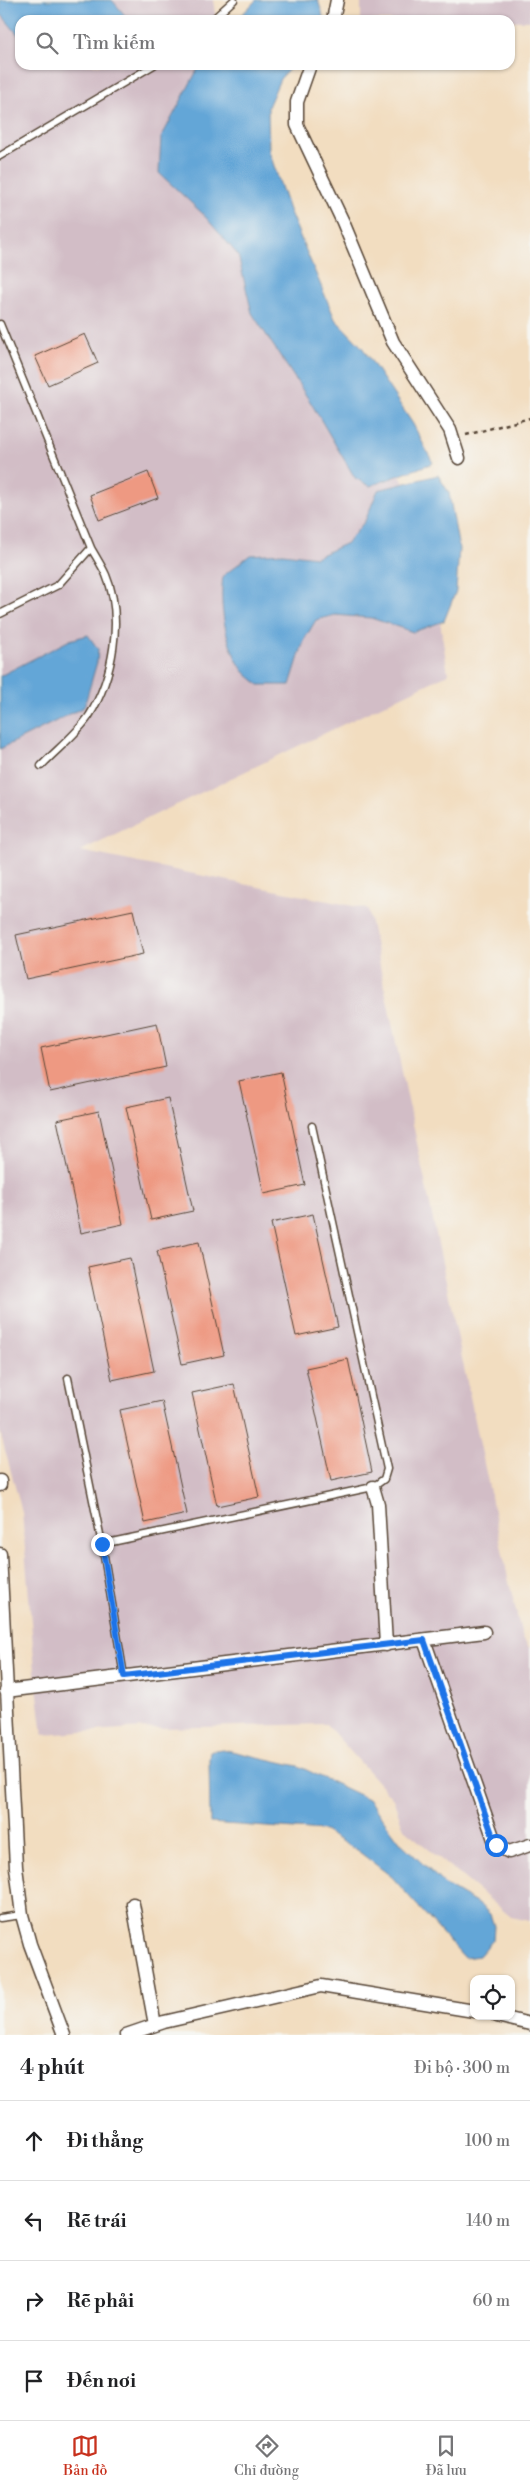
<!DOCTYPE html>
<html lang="vi">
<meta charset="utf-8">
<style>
:root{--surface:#fff;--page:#f6f6f6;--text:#202124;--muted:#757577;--line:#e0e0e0;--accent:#c8321e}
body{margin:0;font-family:"Libre Bodoni",serif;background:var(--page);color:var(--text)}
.controls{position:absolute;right:15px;bottom:15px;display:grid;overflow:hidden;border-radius:10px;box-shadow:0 1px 4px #0004}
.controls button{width:45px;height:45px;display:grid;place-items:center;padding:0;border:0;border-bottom:1px solid var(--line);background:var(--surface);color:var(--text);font:25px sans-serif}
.stop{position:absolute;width:15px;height:15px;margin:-11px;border:4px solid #1a73e8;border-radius:50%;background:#fff}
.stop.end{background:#1a73e8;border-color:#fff;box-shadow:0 1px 5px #0008}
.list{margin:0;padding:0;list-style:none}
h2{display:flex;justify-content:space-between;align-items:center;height:65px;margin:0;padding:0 20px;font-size:21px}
h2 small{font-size:16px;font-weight:400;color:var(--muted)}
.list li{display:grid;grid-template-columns:32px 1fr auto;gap:15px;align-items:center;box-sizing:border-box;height:80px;padding:0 20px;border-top:1px solid var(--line)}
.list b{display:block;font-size:19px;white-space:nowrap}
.list em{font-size:16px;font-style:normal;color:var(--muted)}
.icon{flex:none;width:28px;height:28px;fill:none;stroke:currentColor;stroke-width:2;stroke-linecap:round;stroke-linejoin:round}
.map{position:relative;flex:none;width:530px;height:2035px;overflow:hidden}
.search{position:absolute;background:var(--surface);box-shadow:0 1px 4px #0004;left:15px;right:15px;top:15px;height:55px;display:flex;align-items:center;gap:12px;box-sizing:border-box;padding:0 18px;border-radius:15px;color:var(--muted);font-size:19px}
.sheet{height:385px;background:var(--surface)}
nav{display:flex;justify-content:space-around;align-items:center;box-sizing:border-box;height:70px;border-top:1px solid var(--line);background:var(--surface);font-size:14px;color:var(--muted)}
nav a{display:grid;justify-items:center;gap:2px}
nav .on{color:var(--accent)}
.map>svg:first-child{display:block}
.industrial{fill:#d2bdc6}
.water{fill:#63a6d7;stroke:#4f687a}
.building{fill:#ee9982}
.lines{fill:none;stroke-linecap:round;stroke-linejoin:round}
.lane-casing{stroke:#564536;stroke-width:9}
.street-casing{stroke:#564536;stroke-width:15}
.path{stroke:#564536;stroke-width:2.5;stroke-dasharray:4 4;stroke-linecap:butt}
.lane{stroke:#fff;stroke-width:6}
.street{stroke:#fff;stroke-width:12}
.route{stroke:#1a73e8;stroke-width:6}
</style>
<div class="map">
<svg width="530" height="2035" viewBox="0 0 530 2035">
<rect width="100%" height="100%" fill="#f6f6f2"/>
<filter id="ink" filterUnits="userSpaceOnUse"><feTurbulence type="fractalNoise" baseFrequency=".02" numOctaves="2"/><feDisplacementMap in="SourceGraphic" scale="10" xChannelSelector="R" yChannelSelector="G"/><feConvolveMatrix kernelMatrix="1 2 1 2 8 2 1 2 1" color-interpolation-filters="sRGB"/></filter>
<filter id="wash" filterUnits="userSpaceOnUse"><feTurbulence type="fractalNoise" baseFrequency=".0096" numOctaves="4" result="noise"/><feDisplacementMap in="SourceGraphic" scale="20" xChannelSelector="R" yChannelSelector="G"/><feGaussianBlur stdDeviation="1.12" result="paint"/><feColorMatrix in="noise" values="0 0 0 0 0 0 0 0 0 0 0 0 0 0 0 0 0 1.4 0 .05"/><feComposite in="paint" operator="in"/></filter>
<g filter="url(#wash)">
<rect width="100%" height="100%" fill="#f2ddc0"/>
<path class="industrial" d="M0 0H213L216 20H20V65H223L259 219 425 521 448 674 80 851 368 909 508 1578 522 1636 530 1649V1921L511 1917 404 1829 393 1799 326 1724 121 1729 43 1735 35 1671 22 1512 0 1432Z
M361 0H530V21L361 20Z"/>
<path class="water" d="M0 0H112L129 20H20V37L0 13Z
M256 0H318L323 16 322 20H237Z
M200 65H293L280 79 268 107 269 151 289 210 335 319 362 347 413 424 433 463 370 486 355 478 311 403 252 313 238 255 202 213 159 173 161 138Z
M438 475 449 493 459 549 456 591 444 621 413 632 371 618 335 615 316 620 304 640 290 685H259C254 680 246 675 242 669 225 643 219 606 223 576L250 555 283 553 316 557 347 543 365 521 378 490Z
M88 635 98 649 97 662 84 707 0 749V676L70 640Z
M222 1749 298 1766 368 1799 401 1843 444 1884 481 1906 490 1914 494 1926 493 1940 479 1956 464 1958 392 1877 358 1851 324 1831 210 1823 209 1759 210 1751Z"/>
<g id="blocks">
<path class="building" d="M85 334 98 363 48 385 35 356Z
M148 472 158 498 99 520 90 495Z
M133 910 143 954 26 979 16 935Z
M157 1023 166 1067 50 1092 41 1048Z
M281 1072 305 1185 264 1194 239 1081Z
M168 1098 193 1211 151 1220 126 1107Z
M99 1111 123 1224 81 1233 57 1120Z
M313 1214 338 1327 296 1336 271 1223Z
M199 1242 224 1355 182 1364 157 1251Z
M130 1258 154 1371 112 1380 88 1267Z
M348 1359 372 1472 331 1481 306 1368Z
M234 1384 259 1497 217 1506 192 1393Z
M162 1401 187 1514 145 1523 120 1410Z"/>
</g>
</g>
<g filter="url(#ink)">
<use href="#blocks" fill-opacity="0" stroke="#564536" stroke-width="1"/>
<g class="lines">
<g class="lane-casing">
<path id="lane" d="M212 20 234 0
M0 156 154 65
M0 324 91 548C96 557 102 566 106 575 124 618 113 678 89 716 77 734 56 750 41 766
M0 614 58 585 91 548
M68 1378 102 1544 124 1676
M102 1544 373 1487 384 1479 387 1469 312 1126
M0 1918 22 1915"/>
</g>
<g class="street-casing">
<path id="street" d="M333 20 337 0
M310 65 297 102V125L343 222 393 342 450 430 459 458
M0 1481V1485
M373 1487 378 1504 386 1645
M0 1554 16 1867 22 1915 30 1944 64 2035
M424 1640 496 1845 509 1852 530 1845
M6 1691 484 1632
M133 1904 155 2025
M497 2016 530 2024
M126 2035 164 2022 321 1986 474 2011"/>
</g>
<path class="path" d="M466 435 530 418"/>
<use href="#lane" class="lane"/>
<use href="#street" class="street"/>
</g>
</g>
<g class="lines" filter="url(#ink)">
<path class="route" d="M102 1544 124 1676 424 1640 496 1845"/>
</g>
</svg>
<div class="controls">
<button><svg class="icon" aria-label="locate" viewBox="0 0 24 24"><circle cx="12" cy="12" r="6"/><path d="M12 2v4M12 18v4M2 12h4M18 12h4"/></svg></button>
</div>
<div class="stop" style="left:496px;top:1845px"></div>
<div class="stop end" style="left:102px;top:1544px"></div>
<div class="search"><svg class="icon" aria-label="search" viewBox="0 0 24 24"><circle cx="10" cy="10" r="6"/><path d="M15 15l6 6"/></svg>Tìm kiếm</div>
</div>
<section class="sheet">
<h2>4 phút<small>Đi bộ · 300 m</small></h2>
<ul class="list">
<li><svg class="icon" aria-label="ahead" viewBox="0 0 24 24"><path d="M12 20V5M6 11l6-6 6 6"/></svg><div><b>Đi thẳng</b></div><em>100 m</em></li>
<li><svg class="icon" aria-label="left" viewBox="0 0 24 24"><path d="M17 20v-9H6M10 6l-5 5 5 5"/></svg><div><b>Rẽ trái</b></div><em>140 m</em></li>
<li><svg class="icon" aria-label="right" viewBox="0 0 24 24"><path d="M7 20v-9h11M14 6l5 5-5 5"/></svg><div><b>Rẽ phải</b></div><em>60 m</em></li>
<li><svg class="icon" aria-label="arrive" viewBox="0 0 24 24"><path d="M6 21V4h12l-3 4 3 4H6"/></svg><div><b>Đến nơi</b></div></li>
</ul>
</section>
<nav>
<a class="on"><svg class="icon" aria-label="map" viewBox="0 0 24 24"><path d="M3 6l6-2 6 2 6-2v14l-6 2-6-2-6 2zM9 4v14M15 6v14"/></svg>Bản đồ</a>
<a><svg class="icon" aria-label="directions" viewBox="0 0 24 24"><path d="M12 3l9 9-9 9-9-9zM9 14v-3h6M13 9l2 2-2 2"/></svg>Chỉ đường</a>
<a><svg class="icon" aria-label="saved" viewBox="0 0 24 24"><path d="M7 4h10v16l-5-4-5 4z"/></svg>Đã lưu</a>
</nav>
